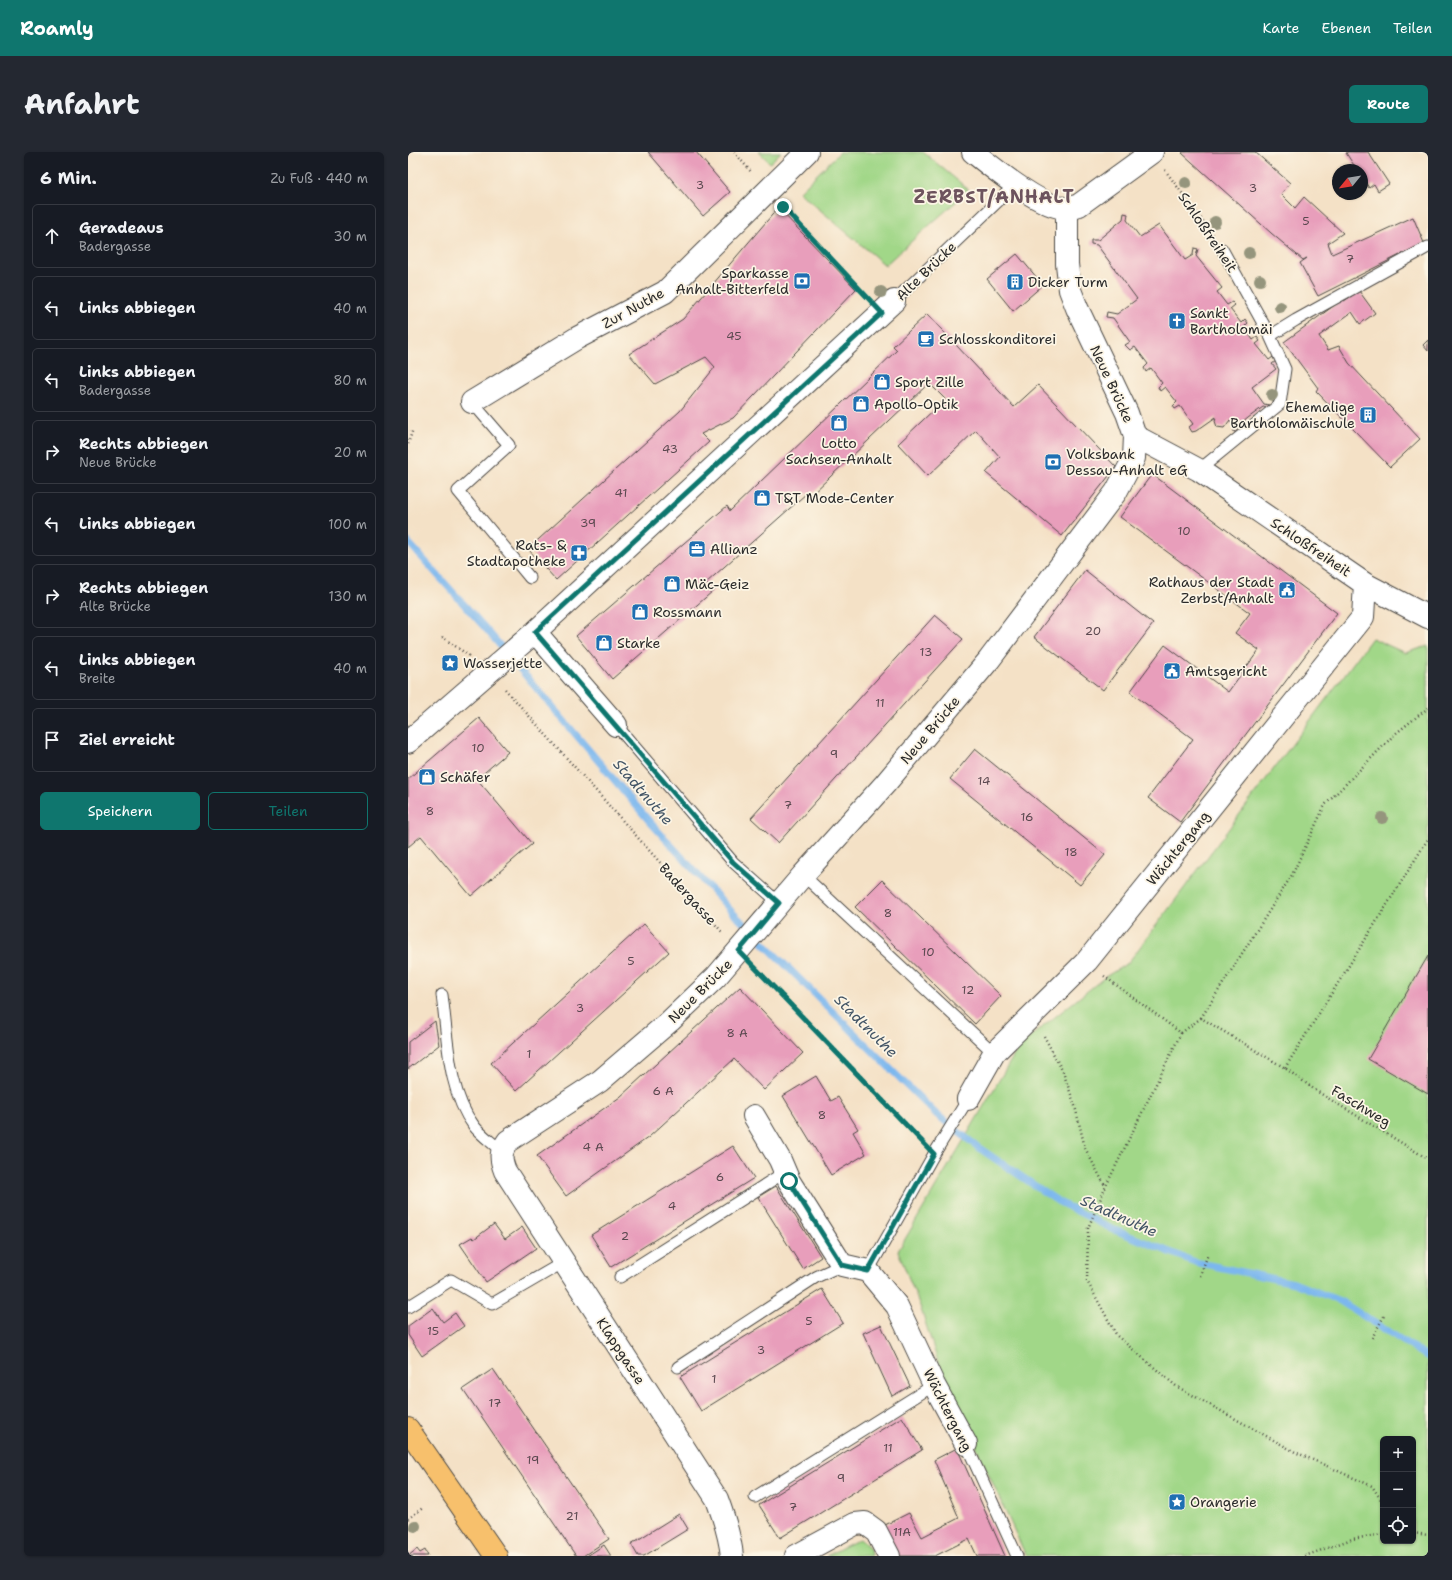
<!DOCTYPE html>
<html lang="de">
<meta charset="utf-8">
<style>
:root{--surface:#171b24;--page:#242831;--text:#f1f3f6;--muted:#9ea1a6;--line:#363941;--accent:#0f766e}
body{margin:0;font-family:"Shantell Sans",sans-serif;background:var(--page);color:var(--text)}
.controls{position:absolute;right:12px;bottom:12px;display:grid;overflow:hidden;border-radius:6px;box-shadow:0 1px 3px #0004}
.controls button{width:36px;height:36px;display:grid;place-items:center;padding:0;border:0;border-bottom:1px solid var(--line);background:var(--surface);color:var(--text);font:20px sans-serif}
.compass{position:absolute;left:924px;top:12px;width:36px;height:36px;border-radius:50%;background:var(--surface);box-shadow:0 1px 3px #0004;rotate:240deg}
.stop{position:absolute;width:12px;height:12px;margin:-9px;border:3px solid #0f766e;border-radius:50%;background:#fff}
.stop.end{background:#0f766e;border-color:#fff;box-shadow:0 1px 4px #0008}
.list{margin:0;padding:0;list-style:none}
h2{display:flex;justify-content:space-between;align-items:center;height:52px;margin:0;padding:0 16px;font-size:17px}
h2 small{font-size:13px;font-weight:400;color:var(--muted)}
.list li{display:grid;grid-template-columns:26px 1fr auto;gap:12px;align-items:center;box-sizing:border-box;height:64px;margin:0 8px 8px;padding:0 8px;border:1px solid var(--line);border-radius:6px}
.list b{display:block;font-size:15px;white-space:nowrap}
.list p{margin:0;font-size:13px;white-space:nowrap;color:var(--muted)}
.list em{font-size:13px;font-style:normal;color:var(--muted)}
.actions{display:flex;gap:8px;padding:12px 16px}
.actions a{flex:1;padding:9px 0;border:1px solid var(--accent);border-radius:6px;text-align:center;font-size:14px;color:var(--accent)}
.actions .main{background:var(--accent);color:#fff}
.icon{flex:none;width:22px;height:22px;fill:none;stroke:currentColor;stroke-width:2;stroke-linecap:round;stroke-linejoin:round}
.map{position:relative;flex:none;width:1020px;height:1404px;overflow:hidden;border-radius:6px}
header{display:flex;align-items:center;gap:24px;box-sizing:border-box;height:56px;padding:0 20px;background:var(--accent);color:#fff}
header strong{font-size:19px}
nav{display:flex;gap:22px;margin-inline-start:auto;font-size:14px}
.intro{display:flex;align-items:center;justify-content:space-between;box-sizing:border-box;height:96px;padding:0 24px}
h1{margin:0;font-size:28px}
.button{padding:10px 18px;border-radius:6px;background:var(--accent);color:#fff;font-size:14px;font-weight:700}
main{display:flex;gap:24px;padding:0 24px}
aside{flex:1;background:var(--surface);border-radius:6px;box-shadow:0 1px 3px #0004}
.map>svg:first-child{display:block}
.green{fill:#a1d788;stroke:#66815a;fill-rule:evenodd}
.lines{fill:none;stroke-linecap:round;stroke-linejoin:round}
.stream{stroke:#7cb7ee;stroke-width:7}
.building{fill:#e89ebb}
.lane-casing{stroke:#494642;stroke-width:13}
.street-casing{stroke:#494642;stroke-width:24}
.primary-casing{stroke:#494642;stroke-width:24}
.path{stroke:#494642;stroke-width:2.5;stroke-dasharray:1 3;stroke-linecap:butt}
.lane{stroke:#fff;stroke-width:11}
.street{stroke:#fff;stroke-width:22}
.primary{stroke:#f7c06c;stroke-width:22}
.tree{fill:#95957d}
.route{stroke:#0f766e;stroke-width:5}
.labels{text-anchor:middle;dominant-baseline:central;stroke-width:3.5;stroke-linejoin:round;paint-order:stroke}
.number-label{font-size:12px;fill:#5a484f}
.street-label{font-size:14px;fill:#2b2b2b;stroke:#fcf5e5}
.poi-label{font-size:14px;fill:#2b2b2b;stroke:#fcf5e5;text-anchor:start}
.water-label{font-size:15px;font-style:italic;fill:#435566;stroke:#fcf5e5}
.district-label{font-size:18px;font-weight:bold;letter-spacing:1px;fill:#6d535d;stroke:#fcf5e5}
</style>
<header>
<strong>Roamly</strong>
<nav><a>Karte</a><a>Ebenen</a><a>Teilen</a></nav>
</header>
<div class="intro"><h1>Anfahrt</h1><a class="button">Route</a></div>
<main>
<aside>
<h2>6 Min.<small>Zu Fuß · 440 m</small></h2>
<ul class="list">
<li><svg class="icon" aria-label="ahead" viewBox="0 0 24 24"><path d="M12 20V5M6 11l6-6 6 6"/></svg><div><b>Geradeaus</b><p>Badergasse</p></div><em>30 m</em></li>
<li><svg class="icon" aria-label="left" viewBox="0 0 24 24"><path d="M17 20v-9H6M10 6l-5 5 5 5"/></svg><div><b>Links abbiegen</b></div><em>40 m</em></li>
<li><svg class="icon" aria-label="left" viewBox="0 0 24 24"><path d="M17 20v-9H6M10 6l-5 5 5 5"/></svg><div><b>Links abbiegen</b><p>Badergasse</p></div><em>80 m</em></li>
<li><svg class="icon" aria-label="right" viewBox="0 0 24 24"><path d="M7 20v-9h11M14 6l5 5-5 5"/></svg><div><b>Rechts abbiegen</b><p>Neue Brücke</p></div><em>20 m</em></li>
<li><svg class="icon" aria-label="left" viewBox="0 0 24 24"><path d="M17 20v-9H6M10 6l-5 5 5 5"/></svg><div><b>Links abbiegen</b></div><em>100 m</em></li>
<li><svg class="icon" aria-label="right" viewBox="0 0 24 24"><path d="M7 20v-9h11M14 6l5 5-5 5"/></svg><div><b>Rechts abbiegen</b><p>Alte Brücke</p></div><em>130 m</em></li>
<li><svg class="icon" aria-label="left" viewBox="0 0 24 24"><path d="M17 20v-9H6M10 6l-5 5 5 5"/></svg><div><b>Links abbiegen</b><p>Breite</p></div><em>40 m</em></li>
<li><svg class="icon" aria-label="arrive" viewBox="0 0 24 24"><path d="M6 21V4h12l-3 4 3 4H6"/></svg><div><b>Ziel erreicht</b></div></li>
</ul>
<div class="actions"><a class="main">Speichern</a><a>Teilen</a></div>
</aside>
<div class="map">
<svg width="1020" height="1404" viewBox="0 0 1020 1404">
<rect width="100%" height="100%" fill="#fcf5e5"/>
<filter id="ink" filterUnits="userSpaceOnUse"><feTurbulence type="fractalNoise" baseFrequency=".025" numOctaves="2"/><feDisplacementMap in="SourceGraphic" scale="8" xChannelSelector="R" yChannelSelector="G"/><feConvolveMatrix kernelMatrix="1 2 1 2 8 2 1 2 1" color-interpolation-filters="sRGB"/></filter>
<filter id="wash" filterUnits="userSpaceOnUse"><feTurbulence type="fractalNoise" baseFrequency=".012" numOctaves="4" result="noise"/><feDisplacementMap in="SourceGraphic" scale="16" xChannelSelector="R" yChannelSelector="G"/><feGaussianBlur stdDeviation="0.9" result="paint"/><feColorMatrix in="noise" values="0 0 0 0 0 0 0 0 0 0 0 0 0 0 0 0 0 1.4 0 .05"/><feComposite in="paint" operator="in"/></filter>
<g filter="url(#wash)">
<rect width="100%" height="100%" fill="#f4e1c6"/>
<path class="green" d="M351 0H373L362 11Z
M432 0H515L561 38 477 113 391 40Z
M964 486 997 501 1020 494V1404H618L532 1216 512 1154 490 1099 612 893 697 825 720 811ZM975 1287H1005V1389H975Z
M452 1387 462 1396 463 1404H418Z"/>
<g class="lines">
<path class="stream" d="M0 390 78 477 242 670 325 761 528 962 571 996 651 1050 704 1077 787 1110 886 1131 932 1149 1020 1205"/>
</g>
<g id="blocks">
<path class="building" d="M240 0H288L322 40 295 64Z
M775 0H847L882 31 873 42 887 56 896 45 935 81 920 91 924 102 1005 65 1016 91 910 144 892 111 899 106 895 108 863 81 774 1Z
M940 0H960L981 32 970 39 966 32 961 36 954 25V18H949L938 1Z
M370 56 448 137 325 266 293 282 301 290 148 428 120 397 272 259 307 215 298 205 247 232 221 202 275 167Z
M716 61 720 62 719 68 732 85 751 73 777 108 785 103 786 96 790 97 788 104 814 136 809 140 819 153 824 150 827 153 822 157 833 171 837 167 840 171 836 175 845 188 849 185 852 189 848 192 861 208 865 205 868 209 864 212 868 217 844 235 856 252 861 253V256L855 255 840 266 829 275V280H826V275L822 268 816 276 809 275 807 269 808 265 788 279 784 280 781 275 785 272 772 254 767 257 765 254 769 250 757 235 752 239 750 235 754 231 743 216 738 220 736 216 740 212 727 195 722 198 717 193 722 190 705 166 698 165 699 160 709 162 729 147 689 93 683 92V88H690L715 67Z
M609 102 635 133 605 159 579 127Z
M951 139 967 161 952 172 944 160 911 184 920 198 931 194 941 211 1012 287 982 315 908 239 910 236 876 190 935 147 936 149Z
M519 162 606 255 630 233 708 315 654 384 578 321 592 305 568 278 520 324 490 292 537 247 521 231 402 344 399 341 298 431 305 439 204 527 168 484 319 354 322 359 489 198 485 194Z
M1020 188V199L1015 193Z
M744 322 929 461 772 670 740 646 785 587 722 540 757 493 820 540 851 498 827 481 842 461 712 365Z
M677 418 745 472 695 538 626 485Z
M527 463 555 487 370 691 343 666Z
M71 566 100 600 69 627 124 692 63 744 13 684 0 695V627Z
M567 597 697 703 672 733 542 627Z
M474 728 593 844 567 872 447 755Z
M236 772 261 800 108 939 83 911Z
M1020 804V942L960 907Z
M332 835 395 901 356 938 326 907 241 985 158 1044 129 1004 212 945Z
M27 869 31 893 0 917V890Z
M408 924 423 949 430 945 450 977 445 980 458 1002 423 1023 375 944Z
M325 994 346 1026 203 1115 183 1083Z
M368 1034 413 1105 395 1117 350 1045Z
M86 1072 97 1087 114 1075 128 1096 78 1130 52 1092 64 1085 66 1087Z
M414 1137 435 1171 293 1259 272 1225Z
M25 1156 35 1170 47 1161 56 1174 14 1204 0 1183V1174Z
M473 1173 502 1234 484 1244 455 1181Z
M85 1217 201 1387 175 1404H168L55 1237Z
M494 1265 514 1298 372 1386 351 1353Z
M549 1296 597 1404H569L561 1387 527 1404H490L473 1375 501 1361 514 1385 551 1366 526 1308Z
M271 1362 280 1377 236 1404H230L223 1392Z
M196 1393 203 1404H179Z
M9 1397 12 1401 17 1398 20 1404H0Z"/>
</g>
</g>
<g filter="url(#ink)">
<use href="#blocks" fill-opacity="0" stroke="#494642" stroke-width="1"/>
<g class="lines">
<g class="lane-casing">
<path id="lane" d="M486 149 608 32
M862 184 888 168 1020 95
M64 250 101 293 50 339 122 426
M791 318 872 252 877 217 862 184 814 97
M208 573 325 710 371 751
M395 723 586 901
M34 843C40 885 39 938 66 974 73 983 85 991 93 999
M460 1119 526 1002 560 947
M212 1125 377 1020
M0 1155 43 1128 84 1152 156 1110
M270 1215 408 1125 434 1113
M558 1292 609 1404
M347 1345 526 1233"/>
</g>
<g class="street-casing">
<path id="street" d="M565 0C585 16 634 57 659 56 663 56 668 54 671 53L744 0
M64 250 169 186 257 140 399 0
M727 284 791 318 957 432 1020 465
M127 480 208 573
M0 590 127 480 486 149
M560 947 586 901 679 809 955 465 957 432
M346 964 372 1008 381 1029 434 1113 460 1119 489 1154 526 1233 558 1292
M324 1404C322 1384 316 1366 309 1347L97 1019C92 1006 92 1000 100 989L192 929 262 869 308 825 395 723 477 632 581 508 708 340 726 306 727 284 719 261 669 156 662 138 659 112V56
M388 1404 447 1372 457 1371 468 1379 481 1404"/>
</g>
<g class="primary-casing">
<path id="primary" d="M0 1277 88 1404"/>
</g>
<path class="path" d="M326 0 344 21
M757 18 805 83
M376 56 458 144
M0 292 5 277
M34 485 63 505
M97 537 315 781
M347 815 514 989
M696 824 773 881 793 866 877 916 910 940 1020 1007
M793 866 884 723 917 653 987 582 1020 556
M773 881 698 1034 680 1076 679 1129 709 1184 768 1234 887 1300 964 1334 975 1351
M636 884 655 920 667 954 677 996 697 1034
M877 916 1020 687
M792 1124 800 1102
M964 1186 976 1164
M0 1367 16 1355
M1005 1381 1020 1383
M897 1404 944 1387 975 1382"/>
<use href="#lane" class="lane"/>
<use href="#street" class="street"/>
<use href="#primary" class="primary"/>
</g>
<g class="tree">
<circle cx="778" cy="31" r="6"/>
<circle cx="807" cy="70" r="6"/>
<circle cx="841" cy="101" r="6"/>
<circle cx="852" cy="128" r="6"/>
<circle cx="473" cy="140" r="6"/>
<circle cx="872" cy="155" r="6"/>
<circle cx="864" cy="243" r="6"/>
<circle cx="974" cy="666" r="6"/>
<circle cx="7" cy="1374" r="6"/>
</g>
</g>
<g class="lines" filter="url(#ink)">
<path class="route" d="M375 55 474 161 127 480 325 710 371 751 331 799 526 1002 460 1119 434 1113 381 1029"/>
</g>
<defs>
<g id="bank-square" transform="scale(0.9)"><rect x="-9" y="-9" width="18" height="18" rx="4" fill="#1f6fb2" stroke="#fcf5e5"/><path d="M-6-4H6V4H-6ZM0-2.3a2.3 2.3 0 1 0 0 4.6a2.3 2.3 0 1 0 0-4.6Z" fill="#fff"/></g>
<g id="building-square" transform="scale(0.9)"><rect x="-9" y="-9" width="18" height="18" rx="4" fill="#1f6fb2" stroke="#fcf5e5"/><path d="M-4-6H4V6H1V3H-1V6H-4ZM-2.5-4.3h1.7v1.8h-1.7ZM.8-4.3h1.7v1.8H.8ZM-2.5-1h1.7V.8h-1.7ZM.8-1h1.7V.8H.8Z" fill="#fff"/></g>
<g id="church-square" transform="scale(0.9)"><rect x="-9" y="-9" width="18" height="18" rx="4" fill="#1f6fb2" stroke="#fcf5e5"/><path d="M-1.2-6h2.4v3.5h3.3v2.4h-3.3V6h-2.4V-.1h-3.3v-2.4h3.3Z" fill="#fff"/></g>
<g id="cafe-square" transform="scale(0.9)"><rect x="-9" y="-9" width="18" height="18" rx="4" fill="#1f6fb2" stroke="#fcf5e5"/><path d="M-5.5-4.5H6V0H3Q3 3.5 0 3.5H-2.5Q-5.5 3.5-5.5 0ZM3-3.2v2h1.7v-2ZM-6 4.5H4V6H-6Z" fill="#fff"/></g>
<g id="shop-square" transform="scale(0.9)"><rect x="-9" y="-9" width="18" height="18" rx="4" fill="#1f6fb2" stroke="#fcf5e5"/><path d="M-5-2.5h2.3a2.7 3.5 0 0 1 5.4 0H5L5.5 6h-11ZM-1.5-2.5h3a1.5 2.3 0 0 0-3 0Z" fill="#fff"/></g>
<g id="office-square" transform="scale(0.9)"><rect x="-9" y="-9" width="18" height="18" rx="4" fill="#1f6fb2" stroke="#fcf5e5"/><path d="M-6-3h4V-5.5h4V-3h4V5H-6ZM-1-4.5V-3h2v-1.5ZM-6 0V1H6V0Z" fill="#fff"/></g>
<g id="pharmacy-square" transform="scale(0.9)"><rect x="-9" y="-9" width="18" height="18" rx="4" fill="#1f6fb2" stroke="#fcf5e5"/><path d="M-2-6h4v4h4v4h-4v4h-4v-4h-4v-4h4Z" fill="#fff"/></g>
<g id="civic-square" transform="scale(0.9)"><rect x="-9" y="-9" width="18" height="18" rx="4" fill="#1f6fb2" stroke="#fcf5e5"/><path d="M-.6-6.5H3V-4.5H.6V-3L4-1V1h2V6H-6V1h2V-1L-.6-3ZM-1.2 2.5V6h2.4V2.5Z" fill="#fff"/></g>
<g id="sight-square" transform="scale(0.9)"><rect x="-9" y="-9" width="18" height="18" rx="4" fill="#1f6fb2" stroke="#fcf5e5"/><path d="M0-6L1.8-2.2L6-1.7L2.9 1.2L3.7 5.4L0 3.3L-3.7 5.4L-2.9 1.2L-6-1.7L-1.8-2.2Z" fill="#fff"/></g>
</defs>
<g fill-rule="evenodd">
<use href="#bank-square" x="394" y="129"/>
<use href="#building-square" x="607" y="130"/>
<use href="#church-square" x="769" y="169"/>
<use href="#cafe-square" x="518" y="187"/>
<use href="#shop-square" x="474" y="230"/>
<use href="#shop-square" x="453" y="252"/>
<use href="#building-square" x="960" y="263"/>
<use href="#shop-square" x="431" y="271"/>
<use href="#bank-square" x="645" y="310"/>
<use href="#shop-square" x="354" y="346"/>
<use href="#office-square" x="289" y="397"/>
<use href="#pharmacy-square" x="171" y="401"/>
<use href="#shop-square" x="264" y="432"/>
<use href="#civic-square" x="879" y="438"/>
<use href="#shop-square" x="232" y="460"/>
<use href="#shop-square" x="196" y="491"/>
<use href="#sight-square" x="42" y="511"/>
<use href="#civic-square" x="764" y="519"/>
<use href="#shop-square" x="19" y="625"/>
<use href="#sight-square" x="769" y="1350"/>
</g>
<g class="labels">
<g class="number-label">
<text x="292" y="33">3</text>
<text x="845" y="36">3</text>
<text x="898" y="69">5</text>
<text x="942" y="107">7</text>
<text x="326" y="184">45</text>
<text x="262" y="297">43</text>
<text x="213" y="341">41</text>
<text x="180" y="371">39</text>
<text x="776" y="379">10</text>
<text x="685" y="479">20</text>
<text x="518" y="500">13</text>
<text x="472" y="551">11</text>
<text x="70" y="596">10</text>
<text x="426" y="602">9</text>
<text x="576" y="629">14</text>
<text x="380" y="653">7</text>
<text x="22" y="659">8</text>
<text x="619" y="665">16</text>
<text x="663" y="700">18</text>
<text x="480" y="761">8</text>
<text x="520" y="800">10</text>
<text x="223" y="809">5</text>
<text x="560" y="838">12</text>
<text x="172" y="856">3</text>
<text x="329" y="881">8 A</text>
<text x="121" y="902">1</text>
<text x="255" y="939">6 A</text>
<text x="414" y="963">8</text>
<text x="185" y="995">4 A</text>
<text x="312" y="1025">6</text>
<text x="264" y="1054">4</text>
<text x="217" y="1084">2</text>
<text x="401" y="1169">5</text>
<text x="25" y="1179">15</text>
<text x="353" y="1198">3</text>
<text x="306" y="1227">1</text>
<text x="87" y="1251">17</text>
<text x="480" y="1296">11</text>
<text x="125" y="1308">19</text>
<text x="433" y="1326">9</text>
<text x="385" y="1355">7</text>
<text x="164" y="1364">21</text>
<text x="494" y="1380">11A</text>
</g>
<g class="street-label">
<text transform="translate(800 80) rotate(56)">Schloßfreiheit</text>
<text transform="translate(518 119) rotate(-44)">Alte Brücke</text>
<text transform="translate(225 156) rotate(-29)">Zur Nuthe</text>
<text transform="translate(704 232) rotate(65)">Neue Brücke</text>
<text transform="translate(903 395) rotate(34)">Schloßfreiheit</text>
<text transform="translate(522 578) rotate(-50)">Neue Brücke</text>
<text transform="translate(770 696) rotate(-51)">Wächtergang</text>
<text transform="translate(280 742) rotate(48)">Badergasse</text>
<text transform="translate(292 839) rotate(-45)">Neue Brücke</text>
<text transform="translate(953 954) rotate(31)">Faschweg</text>
<text transform="translate(213 1199) rotate(57)">Klappgasse</text>
<text transform="translate(540 1258) rotate(63)">Wächtergang</text>
</g>
<g class="poi-label">
<text x="381" y="121" text-anchor="end">Sparkasse<tspan x="381" dy="16">Anhalt-Bitterfeld</tspan></text>
<text x="620" y="130">Dicker Turm</text>
<text x="782" y="161">Sankt<tspan x="782" dy="16">Bartholomäi</tspan></text>
<text x="531" y="187">Schlosskonditorei</text>
<text x="487" y="230">Sport Zille</text>
<text x="466" y="252">Apollo-Optik</text>
<text x="947" y="255" text-anchor="end">Ehemalige<tspan x="947" dy="16">Bartholomäischule</tspan></text>
<text x="431" y="291" text-anchor="middle">Lotto<tspan x="431" dy="16">Sachsen-Anhalt</tspan></text>
<text x="658" y="302">Volksbank<tspan x="658" dy="16">Dessau-Anhalt eG</tspan></text>
<text x="367" y="346">T&amp;T Mode-Center</text>
<text x="158" y="393" text-anchor="end">Rats- &amp;<tspan x="158" dy="16">Stadtapotheke</tspan></text>
<text x="302" y="397">Allianz</text>
<text x="866" y="430" text-anchor="end">Rathaus der Stadt<tspan x="866" dy="16">Zerbst/Anhalt</tspan></text>
<text x="277" y="432">Mäc-Geiz</text>
<text x="245" y="460">Rossmann</text>
<text x="209" y="491">Starke</text>
<text x="55" y="511">Wasserjette</text>
<text x="777" y="519">Amtsgericht</text>
<text x="32" y="625">Schäfer</text>
<text x="782" y="1350">Orangerie</text>
</g>
<g class="water-label">
<text transform="translate(235 640) rotate(49)">Stadtnuthe</text>
<text transform="translate(458 874) rotate(45)">Stadtnuthe</text>
<text transform="translate(711 1064) rotate(24)">Stadtnuthe</text>
</g>
<g class="district-label">
<text x="586" y="45">ZERBST/ANHALT</text>
</g>
</g>
</svg>
<div class="controls">
<button>+</button>
<button>−</button>
<button><svg class="icon" aria-label="locate" viewBox="0 0 24 24"><circle cx="12" cy="12" r="6"/><path d="M12 2v4M12 18v4M2 12h4M18 12h4"/></svg></button>
</div>
<svg class="compass" viewBox="-18 -18 36 36"><path d="M0-13l5 13h-10z" fill="#e53935"/><path d="M0 13l5-13h-10z" fill="#9ea1a6"/></svg>
<div class="stop" style="left:381px;top:1029px"></div>
<div class="stop end" style="left:375px;top:55px"></div>
</div>
</main>
